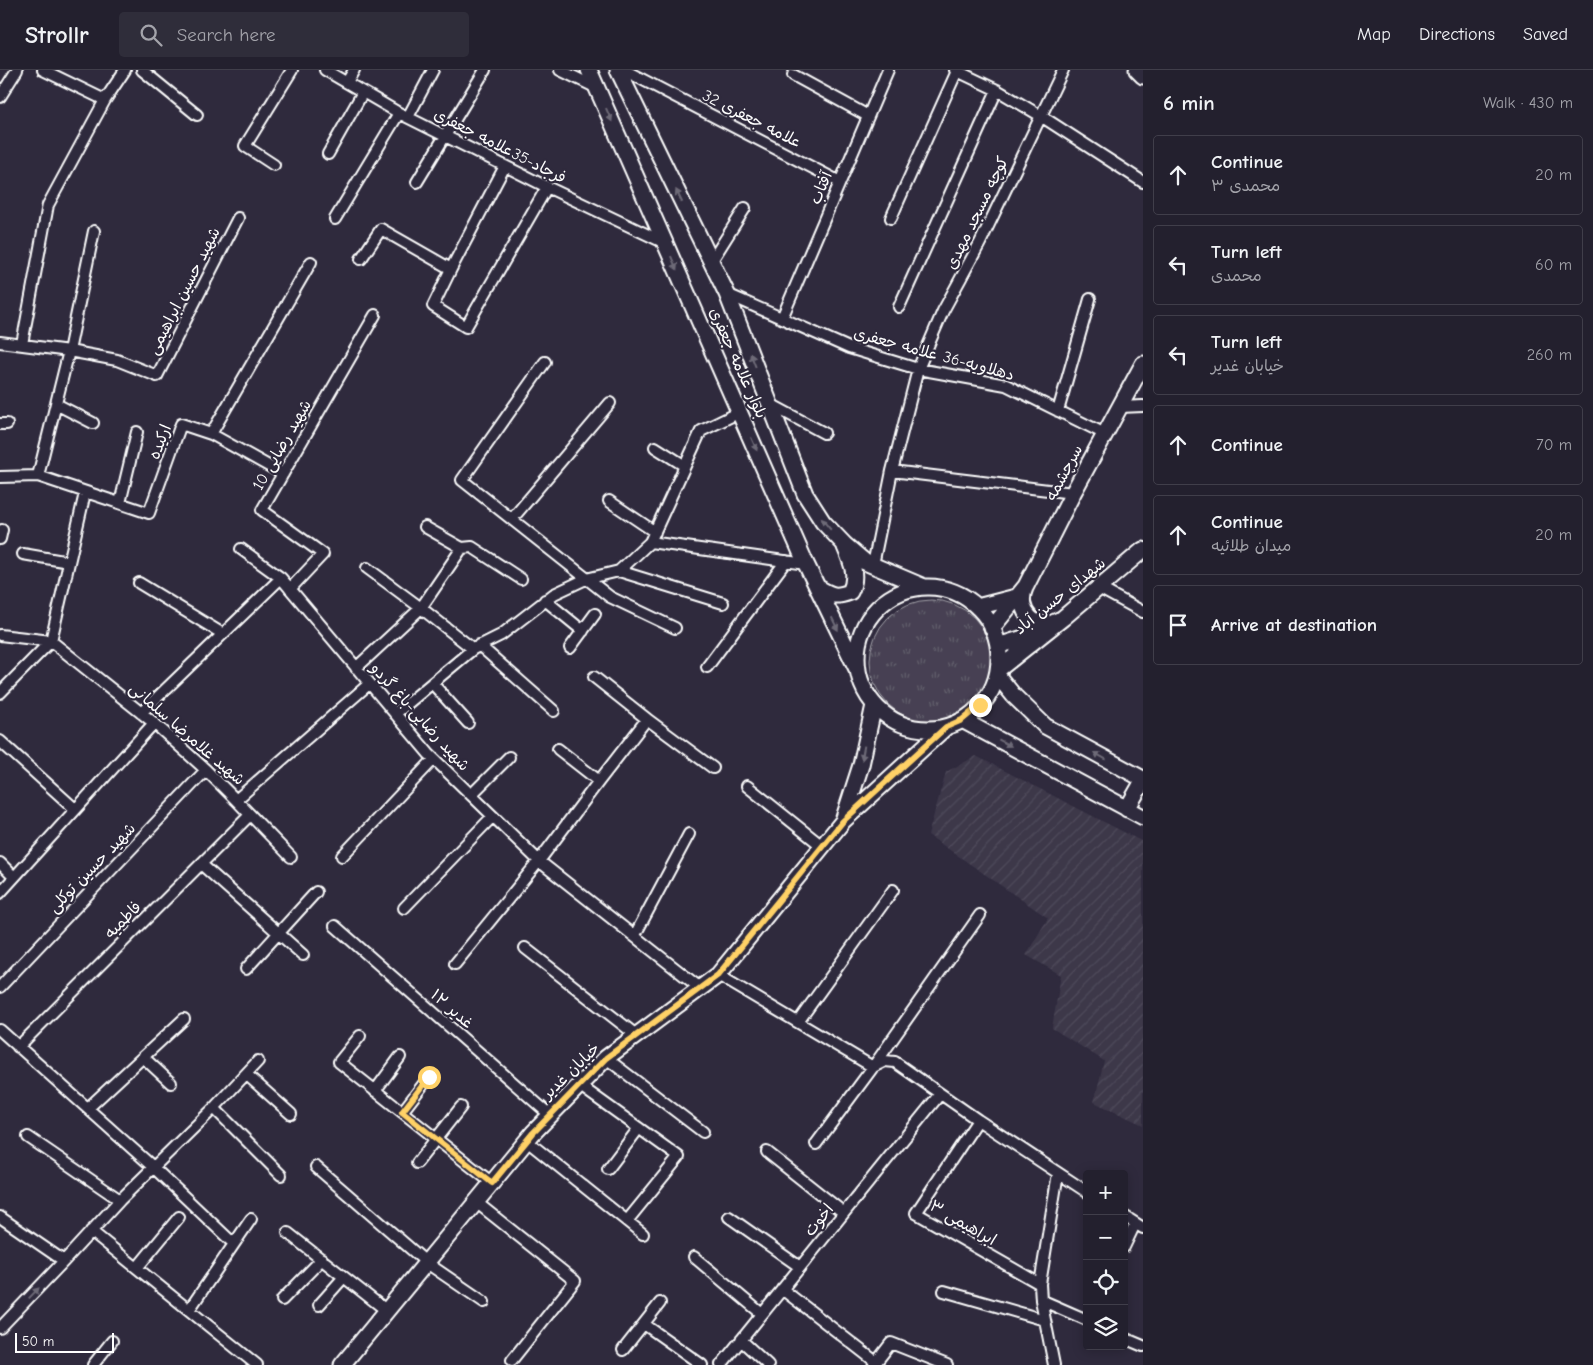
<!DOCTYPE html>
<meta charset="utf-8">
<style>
:root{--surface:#23202e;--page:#2f2d3a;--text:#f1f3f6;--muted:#a3a3aa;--line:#403e4a}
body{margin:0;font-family:"Comic Neue","Playpen Sans Arabic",sans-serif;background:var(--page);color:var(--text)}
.controls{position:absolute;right:15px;bottom:15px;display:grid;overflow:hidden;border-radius:5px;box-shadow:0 2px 12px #0003}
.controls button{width:45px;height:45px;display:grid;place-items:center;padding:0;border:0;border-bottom:1px solid var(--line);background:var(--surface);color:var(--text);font:25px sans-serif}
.scale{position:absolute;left:15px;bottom:12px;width:99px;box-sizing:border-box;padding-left:5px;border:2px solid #fff;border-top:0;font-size:14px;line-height:18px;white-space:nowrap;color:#fff;-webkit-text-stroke:4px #2f2a3d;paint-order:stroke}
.stop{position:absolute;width:15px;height:15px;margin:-11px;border:4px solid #ffd166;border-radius:50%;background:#fff}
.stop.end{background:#ffd166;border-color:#fff;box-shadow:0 1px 5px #0008}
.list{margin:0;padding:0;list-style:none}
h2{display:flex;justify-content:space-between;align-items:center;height:65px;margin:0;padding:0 20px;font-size:21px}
h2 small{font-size:16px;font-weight:400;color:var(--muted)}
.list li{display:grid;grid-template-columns:32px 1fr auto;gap:15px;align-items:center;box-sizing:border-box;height:80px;margin:0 10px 10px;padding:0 10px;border:1px solid var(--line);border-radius:5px}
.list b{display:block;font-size:19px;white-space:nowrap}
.list p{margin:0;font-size:16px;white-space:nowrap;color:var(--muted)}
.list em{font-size:16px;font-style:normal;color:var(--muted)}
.icon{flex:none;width:28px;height:28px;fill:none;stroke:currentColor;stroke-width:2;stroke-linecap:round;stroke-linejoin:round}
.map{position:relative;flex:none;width:1143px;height:1295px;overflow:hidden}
header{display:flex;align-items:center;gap:30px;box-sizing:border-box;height:70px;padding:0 25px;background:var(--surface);border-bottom:1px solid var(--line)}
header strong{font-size:24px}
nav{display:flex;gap:28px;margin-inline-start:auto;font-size:18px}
.search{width:350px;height:45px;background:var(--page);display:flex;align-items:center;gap:12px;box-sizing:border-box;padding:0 18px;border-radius:5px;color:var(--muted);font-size:19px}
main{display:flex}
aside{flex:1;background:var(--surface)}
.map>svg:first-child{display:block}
.industrial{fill:url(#industrial-furrows)}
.grass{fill:url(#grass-tufts);stroke:#a2a0a8}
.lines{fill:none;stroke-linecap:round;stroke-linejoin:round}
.street-casing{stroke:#fff;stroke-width:14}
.secondary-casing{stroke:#fff;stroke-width:19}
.street{stroke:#2f2a3d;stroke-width:10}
.secondary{stroke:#2f2a3d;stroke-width:15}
.oneway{fill:#6d6a77}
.route{stroke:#ffd166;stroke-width:6}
.labels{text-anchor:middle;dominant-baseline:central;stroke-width:4.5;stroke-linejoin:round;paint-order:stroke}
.street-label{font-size:16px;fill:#fff;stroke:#2f2a3d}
</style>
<header>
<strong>Strollr</strong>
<div class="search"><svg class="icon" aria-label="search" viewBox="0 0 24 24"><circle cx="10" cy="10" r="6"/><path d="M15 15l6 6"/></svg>Search here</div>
<nav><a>Map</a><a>Directions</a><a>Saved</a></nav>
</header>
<main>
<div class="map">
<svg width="1143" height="1295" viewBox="0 0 1143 1295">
<defs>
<pattern id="industrial-furrows" width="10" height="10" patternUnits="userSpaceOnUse" patternTransform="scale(1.25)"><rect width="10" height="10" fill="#3c3749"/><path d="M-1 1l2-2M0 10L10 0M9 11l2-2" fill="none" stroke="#504b5b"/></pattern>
<pattern id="grass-tufts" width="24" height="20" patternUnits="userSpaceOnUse" patternTransform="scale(1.25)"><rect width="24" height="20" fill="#464152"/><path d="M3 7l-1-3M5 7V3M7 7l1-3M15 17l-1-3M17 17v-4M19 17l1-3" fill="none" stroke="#625e6c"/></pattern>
</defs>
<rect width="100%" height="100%" fill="#2f2a3d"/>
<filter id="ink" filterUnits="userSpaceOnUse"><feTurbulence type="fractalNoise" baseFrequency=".02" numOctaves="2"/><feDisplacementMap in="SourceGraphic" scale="10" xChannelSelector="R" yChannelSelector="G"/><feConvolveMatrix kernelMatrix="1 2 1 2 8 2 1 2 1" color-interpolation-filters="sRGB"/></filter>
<g filter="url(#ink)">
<path class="industrial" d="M976 686 1143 772V1055L1094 1032 1104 991 1052 958 1061 905 1026 885 1048 848 928 765 946 702Z"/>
<path class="grass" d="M870 591a61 61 0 1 1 122 0a61 61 0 1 1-122 0Z"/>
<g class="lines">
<g class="street-casing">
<path id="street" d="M43 0 105 30
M142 0 197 45
M325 0 399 43 547 117 665 173
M560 0 597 18
M624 0 840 112
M955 0 997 20 1041 46 1143 112
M793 5 868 46
M347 12 354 0
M0 27 17 0
M408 47 433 0
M328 84 363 22
M274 95 245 76 292 0
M417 112 485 0
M891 148 957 1
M335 149 399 43
M94 161 69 281 117 290 157 306 238 148
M361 189 381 159 451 199 505 96
M711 192 745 138
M451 199 433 236 466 257 547 117
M727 224 849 278 918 299 1006 315 1105 364
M899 237 997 20
M782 248 888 0
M0 272 69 281 38 406
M22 274 48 135 105 30 125 0
M545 292 462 410 610 527 675 558
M56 334 93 353
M770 334 824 363
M1120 337 1143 336
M1058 341 1090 229
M0 354H7
M211 364 311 192
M655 377 685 396
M892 401 1073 423
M0 407 38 406 149 443 181 354 211 364 283 404
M609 431 655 462
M120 433 137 362
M512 449 610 333
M425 457 462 478 472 477 521 509
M0 469 2 460
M650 472 806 494
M241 479 281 508
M23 484 69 492
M873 495 892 401 918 299 943 241 980 173 1063 0
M367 498 421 538 462 478
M619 501 723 533
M139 513 223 564
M1099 518 1143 542
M290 519 323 484 262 440 375 245
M545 530 583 561
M0 565 51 571 154 653 206 700 236 730 369 614
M479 575 554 641
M570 578 595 544
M707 597 786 491
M356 598 421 538 473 579
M594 607 647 649
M432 613 468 653
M0 623 51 571 85 423
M141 643 281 508 429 684 539 791 700 918
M395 644 473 579 501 565 554 524 586 509 619 501 650 472 701 361 740 342
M0 671 75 739
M558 679 599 711
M747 716 822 776
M471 725 509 687
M236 730 291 787
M342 786 434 689
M0 793 14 807
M201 794 303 885
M0 823 154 653
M404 838 493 746
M335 856 550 1045
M635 865 689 764
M525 878 636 965
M455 894 539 791 599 711 647 649 713 698
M246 899 316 822
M718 905 873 997 885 991 895 992 978 1050 1087 1122
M0 917 206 700
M798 952 893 820
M0 960 153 1097 234 1174
M360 966 339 992 492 1113
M18 977 250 745
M143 987 171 1013
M606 988 703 1062
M246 1004 291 1044
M579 1015 679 1087 627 1151
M375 1021 400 987
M88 1038 184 949
M214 1038 281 1105
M402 1042 429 1007
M978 1050 916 1143 1040 1214
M28 1067 120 1130
M527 1071 643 1164
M816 1074 873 997 980 845
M767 1082 844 1143
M417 1093 461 1037
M316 1097 427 1193 484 1232
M608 1099 639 1058
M476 1132 575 1211 512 1290
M1124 1146 1143 1158
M0 1147 64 1191
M729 1147 800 1197
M91 1161 257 1295
M288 1163 387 1241
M1124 1177 1135 1154
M694 1187 762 1244
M137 1198 179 1147
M782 1219 876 1292
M944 1221 1045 1250
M282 1230 322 1189
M1041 1230 1087 1250
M319 1235 344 1207
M189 1240 251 1149
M644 1254 702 1295
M0 1258 64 1191 120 1130 214 1038 258 991
M1124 1268 1143 1276
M741 1270 768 1295
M623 1280 660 1233
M93 1295 112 1271
M721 1295 940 1024
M874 1295 891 1273 947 1295
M1054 1295 1041 1230 1040 1214 1058 1103"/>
</g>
<g class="secondary-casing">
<path id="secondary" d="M589 0 806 494 857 599
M618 0 727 224 805 424 823 452 845 475 865 492 924 517
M1137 0 1143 6
M817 517C831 525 834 528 850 522 858 506 852 493 845 477
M857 588a71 71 0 1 1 142 0a71 71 0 1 1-142 0Z
M1025 518C1015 540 1036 564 1059 550
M977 537 1016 527
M992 558 1026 516 1073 423 1143 294
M998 576 1039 563
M999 599 1063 548 1143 480
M997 605 1014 626 1045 656 1143 709
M874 635 861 695 843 751 946 657
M962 650 1143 747
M1127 739 1143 711
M342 1295 533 1063 606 988 718 905 843 751"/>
</g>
<use href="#street" class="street"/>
<use href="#secondary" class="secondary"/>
</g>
<defs><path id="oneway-solid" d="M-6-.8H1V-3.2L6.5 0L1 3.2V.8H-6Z" transform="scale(1.25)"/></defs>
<g class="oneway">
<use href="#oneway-solid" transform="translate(609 45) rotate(66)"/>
<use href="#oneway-solid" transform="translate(679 126) rotate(-116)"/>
<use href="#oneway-solid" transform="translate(674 193) rotate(66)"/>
<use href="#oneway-solid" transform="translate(753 290) rotate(-111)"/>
<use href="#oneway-solid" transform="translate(754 374) rotate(66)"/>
<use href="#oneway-solid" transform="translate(826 454) rotate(-130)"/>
<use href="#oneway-solid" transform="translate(835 554) rotate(64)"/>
<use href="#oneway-solid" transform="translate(1005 673) rotate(28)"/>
<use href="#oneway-solid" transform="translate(863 683) rotate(100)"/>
<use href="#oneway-solid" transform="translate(1100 686) rotate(-151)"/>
<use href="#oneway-solid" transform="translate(34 1223) rotate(-46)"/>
</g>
</g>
<g class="lines" filter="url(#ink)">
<path class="route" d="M429 1007 402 1042 492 1113 533 1063 606 988 718 905 843 751 946 657 962 650 980 635"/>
</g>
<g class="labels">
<g class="street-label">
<text transform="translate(752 49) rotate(27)">علامه جعفری 32</text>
<text transform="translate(500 76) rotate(27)">فرجاد-35علامه جعفری</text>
<text transform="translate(821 118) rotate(-67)">آفتاب</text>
<text transform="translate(977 143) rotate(-64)">کوچه مسجد مهدی</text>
<text transform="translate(184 221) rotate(-63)">شهید حسین ابراهیمی</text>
<text transform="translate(934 284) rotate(15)">دهلاویه-36 علامه جعفری</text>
<text transform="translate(738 293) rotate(66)">بلوار علامه جعفری</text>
<text transform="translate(160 372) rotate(-68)">ارکیده</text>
<text transform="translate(282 375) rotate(-60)">شهید رضایی 10</text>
<text transform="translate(1064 403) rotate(-62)">سرچشمه</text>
<text transform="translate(1060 526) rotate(-39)">شهدای حسن آباد</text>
<text transform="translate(420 647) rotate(48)">شهید رضایی-باغ گردو</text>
<text transform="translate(187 664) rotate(41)">شهید غلامرضا سلمانی</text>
<text transform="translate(92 798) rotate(-46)">شهید حسین توکلی</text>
<text transform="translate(123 850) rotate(-45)">فاطمیه</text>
<text transform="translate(452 939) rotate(41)">غدیر ۱۲</text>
<text transform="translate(571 1001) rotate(-44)">خیابان غدیر</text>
<text transform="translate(819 1150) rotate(-51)">اخوت</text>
<text transform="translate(963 1153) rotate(30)">ابراهیمی ۳</text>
</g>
</g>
</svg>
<div class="controls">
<button>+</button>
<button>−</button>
<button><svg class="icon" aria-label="locate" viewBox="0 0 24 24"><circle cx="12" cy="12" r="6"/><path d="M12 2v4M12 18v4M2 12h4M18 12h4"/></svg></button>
<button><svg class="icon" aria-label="layers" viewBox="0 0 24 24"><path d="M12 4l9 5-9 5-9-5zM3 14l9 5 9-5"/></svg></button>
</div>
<div class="scale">50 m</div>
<div class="stop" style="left:429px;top:1007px"></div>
<div class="stop end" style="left:980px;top:635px"></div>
</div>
<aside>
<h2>6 min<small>Walk · 430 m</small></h2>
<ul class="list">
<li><svg class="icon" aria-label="ahead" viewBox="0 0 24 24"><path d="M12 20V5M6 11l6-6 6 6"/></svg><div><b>Continue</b><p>محمدی ۳</p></div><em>20 m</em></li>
<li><svg class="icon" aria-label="left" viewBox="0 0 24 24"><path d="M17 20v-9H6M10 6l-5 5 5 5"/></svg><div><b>Turn left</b><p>محمدی</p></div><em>60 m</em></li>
<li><svg class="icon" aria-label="left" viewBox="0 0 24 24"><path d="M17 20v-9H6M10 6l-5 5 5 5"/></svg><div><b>Turn left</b><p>خیابان غدیر</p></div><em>260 m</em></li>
<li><svg class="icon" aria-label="ahead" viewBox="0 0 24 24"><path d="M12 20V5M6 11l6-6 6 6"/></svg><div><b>Continue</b></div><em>70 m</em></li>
<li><svg class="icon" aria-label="ahead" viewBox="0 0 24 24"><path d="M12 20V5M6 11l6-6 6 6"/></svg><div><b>Continue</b><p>میدان طلائیه</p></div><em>20 m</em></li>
<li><svg class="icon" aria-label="arrive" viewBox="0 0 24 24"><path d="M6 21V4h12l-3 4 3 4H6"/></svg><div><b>Arrive at destination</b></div></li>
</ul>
</aside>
</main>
